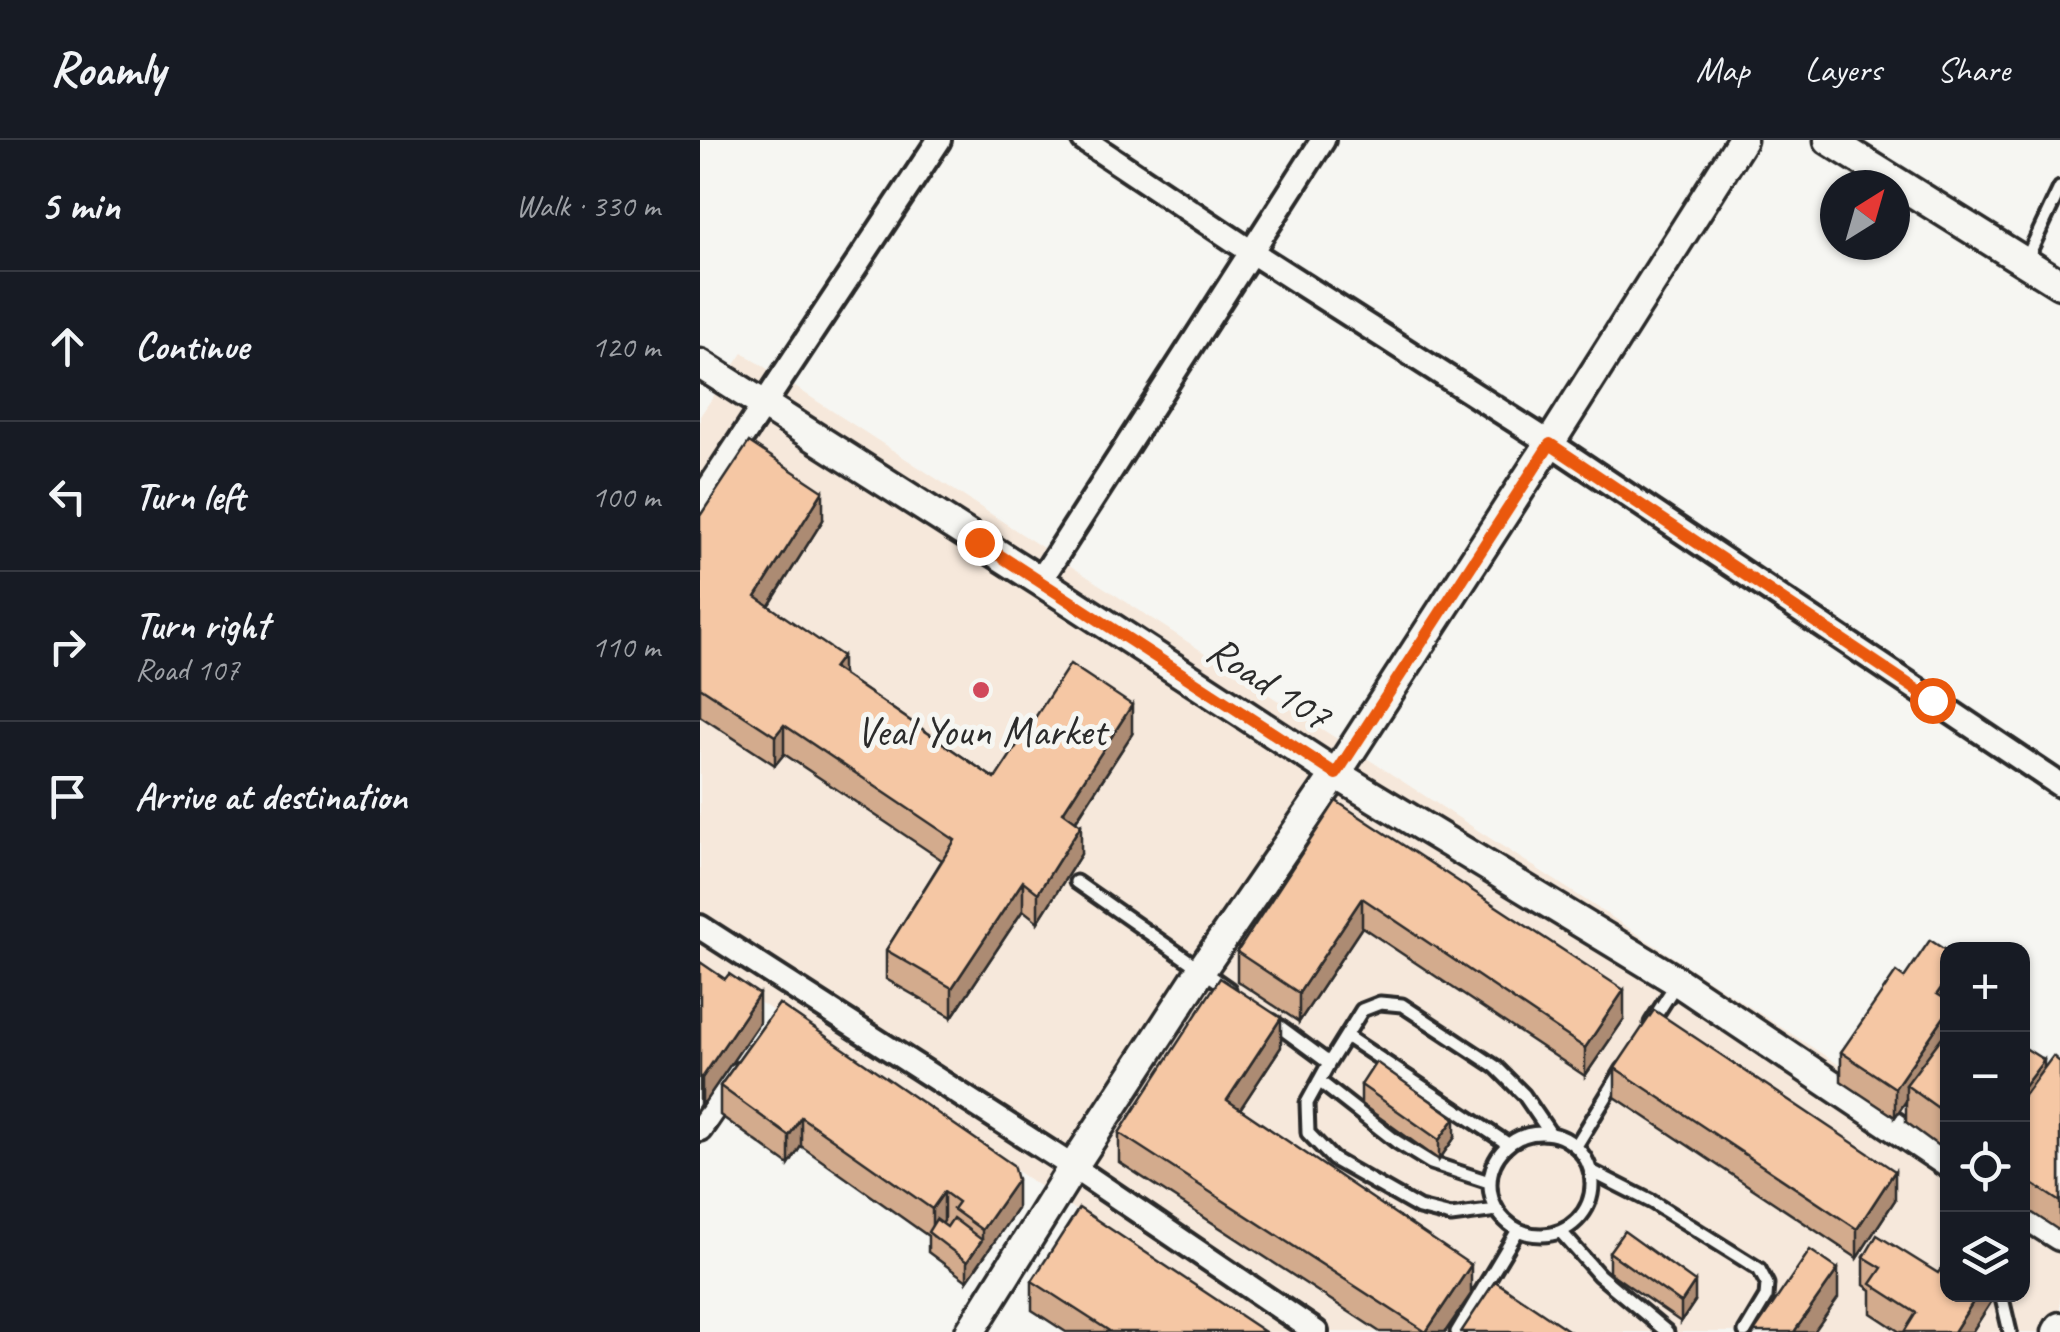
<!DOCTYPE html>
<meta charset="utf-8">
<style>
:root{--surface:#171b24;--page:#242831;--text:#f1f3f6;--muted:#9ea1a6;--line:#363941}
body{margin:0;font-family:Caveat,sans-serif;background:var(--page);color:var(--text)}
.controls{position:absolute;right:30px;bottom:30px;display:grid;overflow:hidden;border-radius:20px;box-shadow:0 2px 8px #0004}
.controls button{width:90px;height:90px;display:grid;place-items:center;padding:0;border:0;border-bottom:2px solid var(--line);background:var(--surface);color:var(--text);font:50px sans-serif}
.compass{position:absolute;left:1120px;top:30px;width:90px;height:90px;border-radius:50%;background:var(--surface);box-shadow:0 2px 8px #0004;rotate:37deg}
.stop{position:absolute;width:30px;height:30px;margin:-22px;border:8px solid #ea580c;border-radius:50%;background:#fff}
.stop.end{background:#ea580c;border-color:#fff;box-shadow:0 2px 10px #0008}
.list{margin:0;padding:0;list-style:none}
h2{display:flex;justify-content:space-between;align-items:center;height:130px;margin:0;padding:0 40px;font-size:42px}
h2 small{font-size:32px;font-weight:400;color:var(--muted)}
.list li{display:grid;grid-template-columns:65px 1fr auto;gap:30px;align-items:center;box-sizing:border-box;height:150px;padding:0 40px;border-top:2px solid var(--line)}
.list b{display:block;font-size:38px;white-space:nowrap}
.list p{margin:0;font-size:32px;white-space:nowrap;color:var(--muted)}
.list em{font-size:32px;font-style:normal;color:var(--muted)}
.icon{flex:none;width:55px;height:55px;fill:none;stroke:currentColor;stroke-width:2;stroke-linecap:round;stroke-linejoin:round}
.map{position:relative;flex:none;width:1360px;height:1192px;overflow:hidden}
header{display:flex;align-items:center;gap:60px;box-sizing:border-box;height:140px;padding:0 50px;background:var(--surface);border-bottom:2px solid var(--line)}
header strong{font-size:48px}
nav{display:flex;gap:55px;margin-inline-start:auto;font-size:35px}
main{display:flex}
aside{flex:1;background:var(--surface)}
.map>svg:first-child{display:block}
.built{fill:#f6e8db}
.lines{fill:none;stroke-linecap:round;stroke-linejoin:round}
.service-casing{stroke:#2b2b2b;stroke-width:19}
.minor-casing{stroke:#2b2b2b;stroke-width:30}
.tertiary-casing{stroke:#2b2b2b;stroke-width:35}
.service{stroke:#f6f6f2;stroke-width:11}
.minor{stroke:#f6f6f2;stroke-width:22}
.tertiary{stroke:#f6f6f2;stroke-width:28}
.wall{fill:#d3ab8d;stroke:#2b2b2b;stroke-width:2.5}
.shaded-wall{fill:#ac8b73;stroke:#2b2b2b;stroke-width:2.5}
.building{fill:#f5c7a4;stroke:#2b2b2b;stroke-width:2.5}
.route{stroke:#ea580c;stroke-width:12}
.poi-dot{fill:#d1495b;stroke:#f6f6f2;stroke-width:4}
.labels{text-anchor:middle;dominant-baseline:central;stroke-width:10;stroke-linejoin:round;paint-order:stroke}
.street-label{font-size:42px;fill:#2b2b2b;stroke:#f6f6f2}
.poi-label{font-size:42px;fill:#2b2b2b;stroke:#f6f6f2}
</style>
<header>
<strong>Roamly</strong>
<nav><a>Map</a><a>Layers</a><a>Share</a></nav>
</header>
<main>
<aside>
<h2>5 min<small>Walk · 330 m</small></h2>
<ul class="list">
<li><svg class="icon" aria-label="ahead" viewBox="0 0 24 24"><path d="M12 20V5M6 11l6-6 6 6"/></svg><div><b>Continue</b></div><em>120 m</em></li>
<li><svg class="icon" aria-label="left" viewBox="0 0 24 24"><path d="M17 20v-9H6M10 6l-5 5 5 5"/></svg><div><b>Turn left</b></div><em>100 m</em></li>
<li><svg class="icon" aria-label="right" viewBox="0 0 24 24"><path d="M7 20v-9h11M14 6l5 5-5 5"/></svg><div><b>Turn right</b><p>Road 107</p></div><em>110 m</em></li>
<li><svg class="icon" aria-label="arrive" viewBox="0 0 24 24"><path d="M6 21V4h12l-3 4 3 4H6"/></svg><div><b>Arrive at destination</b></div></li>
</ul>
</aside>
<div class="map">
<svg width="1360" height="1192" viewBox="0 0 1360 1192">
<rect width="100%" height="100%" fill="#f6f6f2"/>
<filter id="ink" filterUnits="userSpaceOnUse"><feTurbulence type="fractalNoise" baseFrequency=".01" numOctaves="2"/><feDisplacementMap in="SourceGraphic" scale="20" xChannelSelector="R" yChannelSelector="G"/><feConvolveMatrix kernelMatrix="1 2 1 2 8 2 1 2 1" color-interpolation-filters="sRGB"/></filter>
<g filter="url(#ink)">
<path class="built" d="M43 213 1247 995 1248 1154H1322L1323 1044 1360 1068V1192H561L0 823V276Z"/>
<g class="lines">
<g class="service-casing">
<path id="service" d="M1325 122 1360 48
M376 742 529 849
M572 881 629 923
M951 883 976 844
M646 896 808 1004
M619 941 697 1002 731 1023 789 1042
M790 1044a51 51 0 1 1 102 0a51 51 0 1 1-102 0Z
M876 1006 923 929
M891 1031 952 1062 1059 1129 1067 1144 1066 1157 1045 1192
M797 1070 751 1076 719 1068 633 1019 608 993 607 963 629 923 662 870 680 863 702 865 796 927 824 955 850 993
M861 1092 899 1135 967 1192
M1301 1154 1310 1192
M757 1192 818 1090"/>
</g>
<g class="minor-casing">
<path id="minor" d="M384 0 550 111 850 303 1360 645
M0 361 239 0
M340 441 623 0
M0 787 373 1027 616 1192
M0 989 37 935"/>
</g>
<g class="tertiary-casing">
<path id="tertiary" d="M1129 0 1360 144
M0 224 340 441 636 634 977 841 1248 1023
M1322 1072 1360 1096
M270 1192 373 1027 502 829 636 634 850 303 1042 0
M1357 1192 1360 1187"/>
</g>
<use href="#service" class="service"/>
<use href="#minor" class="minor"/>
<use href="#tertiary" class="tertiary"/>
</g>
<path class="wall" d="M0 376 123 380 69 466 142 534 295 639 432 594 376 681 381 714 338 782 323 770 252 877 186 839V810L242 720 84 614 75 625 0 576Z
M636 661 924 879 885 936 662 787 599 882 537 841V812Z
M1248 812V1013L1206 982V961L1195 977 1141 941V912L1204 838Z
M0 822 59 883 2 966 0 965Z
M79 864 317 1069 267 1141 228 1112V1096L101 1006 89 1025 20 975V946Z
M1322 889 1324 907 1344 929 1360 922V1091L1322 1066Z
M581 907 540 969 771 1154 745 1192H680L419 1022V993Z
M915 928 1195 1060 1157 1118 915 957Z
M661 945 755 997 739 1020 661 964Z
M909 1112 995 1161 981 1182 909 1132Z
M1164 1117 1238 1133 1295 1154V1156L1272 1192H1200L1171 1173V1150L1164 1145Z
M332 1141 565 1192H366L332 1170Z"/>
<path class="shaded-wall" d="M123 351V380L56 486V457Z
M142 516V545L133 528Z
M432 565V594L363 700V672Z
M84 585V614L75 625V596Z
M381 685V714L338 782V753Z
M323 741V770L252 877V848Z
M662 758V787L599 882V853Z
M1248 838V866L1237 854Z
M924 850V879L885 936V908Z
M59 854V883L2 966V938Z
M1248 871V900L1206 945V961L1195 977V948Z
M581 878V907L527 989V960Z
M1344 920V958L1322 987V949Z
M101 977V1006L89 1025V996Z
M755 978V997L739 1020V1000Z
M1195 1031V1060L1157 1118V1089Z
M317 1040V1069L267 1141V1122L282 1100V1090Z
M244 1052V1081L233 1096 232 1095V1069Z
M771 1125V1154L745 1192H726Z
M1138 1129V1158L1114 1192H1094Z
M995 1142V1161L981 1182V1163Z
M1278 1154H1295V1156L1272 1192H1254Z"/>
<path class="building" d="M49 302 123 351 56 457 142 516 133 528 295 639 370 524 432 565 363 672 381 685 338 753 323 741 252 848 186 810 255 700 84 585 75 596 0 547V376Z
M636 661 924 850 885 908 662 758 599 853 537 812Z
M1230 800 1248 812V838L1237 854 1248 861V871L1195 948 1141 912 1196 832 1204 838Z
M0 822 25 839 29 834 59 854 2 938 0 936Z
M520 838 581 878 527 960 771 1125 726 1192 419 993Z
M79 864 313 1025 317 1040 282 1090 253 1069 258 1062 244 1052 232 1069 101 977 89 996 20 946Z
M954 870 1195 1031 1157 1089 915 928Z
M1248 889V975L1206 945Z
M1322 906 1344 920 1322 949Z
M1353 916 1360 922V1062L1322 1037V958Z
M676 922 755 978 739 1000 661 945Z
M379 1068 565 1192H411L332 1141Z
M253 1078 282 1100 267 1122 228 1092 236 1079 247 1087Z
M924 1091 995 1142 981 1163 909 1112Z
M1177 1095 1238 1133 1248 1119V1154H1278L1254 1192H1204L1216 1173 1171 1144 1182 1128 1164 1117Z
M1110 1110 1138 1129 1094 1192H1054Z
M795 1141 871 1192H761Z"/>
</g>
<g class="lines" filter="url(#ink)">
<path class="route" d="M279 402 636 634 850 304 1232 560"/>
</g>
<circle class="poi-dot" cx="281" cy="550" r="10"/>
<g class="labels">
<g class="street-label">
<text transform="translate(569 543) rotate(33)">Road 107</text>
</g>
<g class="poi-label">
<text x="281" y="591">Veal Youn Market</text>
</g>
</g>
</svg>
<div class="controls">
<button>+</button>
<button>−</button>
<button><svg class="icon" aria-label="locate" viewBox="0 0 24 24"><circle cx="12" cy="12" r="6"/><path d="M12 2v4M12 18v4M2 12h4M18 12h4"/></svg></button>
<button><svg class="icon" aria-label="layers" viewBox="0 0 24 24"><path d="M12 4l9 5-9 5-9-5zM3 14l9 5 9-5"/></svg></button>
</div>
<svg class="compass" viewBox="-18 -18 36 36"><path d="M0-13l5 13h-10z" fill="#e53935"/><path d="M0 13l5-13h-10z" fill="#9ea1a6"/></svg>
<div class="stop" style="left:1232px;top:560px"></div>
<div class="stop end" style="left:279px;top:402px"></div>
</div>
</main>
